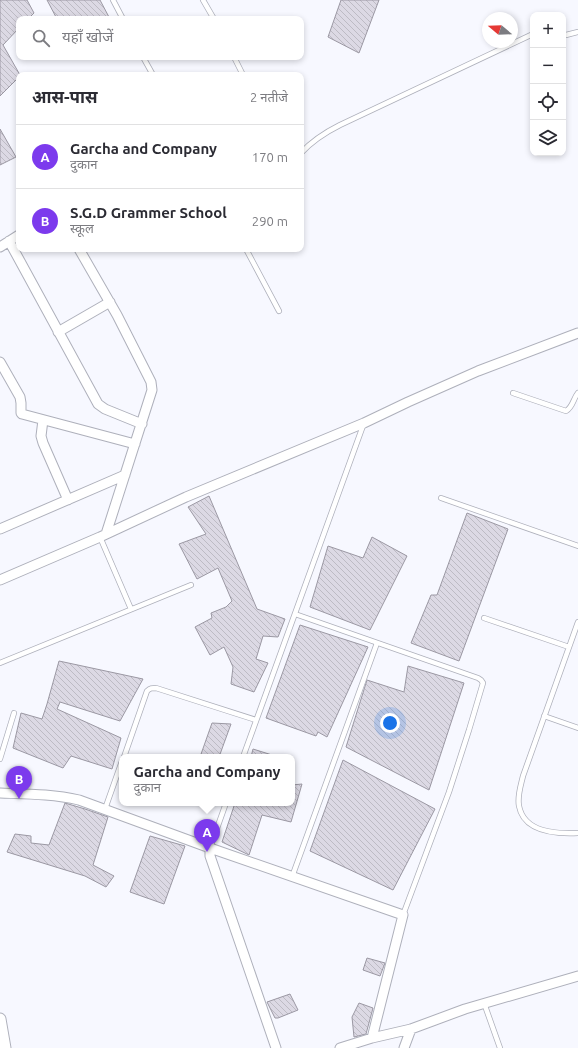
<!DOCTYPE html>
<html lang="hi">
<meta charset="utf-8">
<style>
:root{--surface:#fff;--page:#f7f7f7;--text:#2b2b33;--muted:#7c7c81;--line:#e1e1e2;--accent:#7c3aed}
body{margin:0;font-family:Ubuntu,"Noto Sans Devanagari",sans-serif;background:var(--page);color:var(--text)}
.controls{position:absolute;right:12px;top:12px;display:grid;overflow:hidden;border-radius:8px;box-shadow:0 2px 6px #0003}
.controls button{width:36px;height:36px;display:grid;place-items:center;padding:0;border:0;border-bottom:1px solid var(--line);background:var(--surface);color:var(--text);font:20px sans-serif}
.compass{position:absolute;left:482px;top:12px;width:36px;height:36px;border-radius:50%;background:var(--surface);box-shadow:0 2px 6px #0003;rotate:289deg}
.you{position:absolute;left:390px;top:723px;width:14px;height:14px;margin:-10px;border:3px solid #fff;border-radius:50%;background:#1a73e8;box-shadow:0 0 0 6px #1a73e833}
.badge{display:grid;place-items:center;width:26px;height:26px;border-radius:50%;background:var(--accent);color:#fff;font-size:13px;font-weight:700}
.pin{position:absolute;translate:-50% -33px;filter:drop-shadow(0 1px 2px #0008)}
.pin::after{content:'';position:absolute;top:21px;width:14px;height:12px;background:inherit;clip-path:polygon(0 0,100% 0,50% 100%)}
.popup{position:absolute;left:119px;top:754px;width:176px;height:52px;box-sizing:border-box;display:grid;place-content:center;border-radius:8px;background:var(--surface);filter:drop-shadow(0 1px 3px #0005);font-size:13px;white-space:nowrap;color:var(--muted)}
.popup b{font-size:15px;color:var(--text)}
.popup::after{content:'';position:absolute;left:50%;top:100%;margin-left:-8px;border:8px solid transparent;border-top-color:var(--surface)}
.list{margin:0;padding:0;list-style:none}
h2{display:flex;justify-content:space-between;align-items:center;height:52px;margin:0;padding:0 16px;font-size:17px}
h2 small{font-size:13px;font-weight:400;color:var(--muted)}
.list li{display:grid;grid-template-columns:26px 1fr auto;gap:12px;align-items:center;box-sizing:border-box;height:64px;padding:0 16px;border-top:1px solid var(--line)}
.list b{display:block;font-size:15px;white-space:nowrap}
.list p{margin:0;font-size:13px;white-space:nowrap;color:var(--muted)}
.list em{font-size:13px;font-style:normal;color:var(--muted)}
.icon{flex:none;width:22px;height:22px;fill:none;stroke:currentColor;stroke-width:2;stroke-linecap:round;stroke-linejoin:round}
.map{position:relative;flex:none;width:578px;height:1048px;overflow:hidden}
.search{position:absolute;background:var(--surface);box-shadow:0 2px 6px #0003;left:16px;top:16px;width:288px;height:44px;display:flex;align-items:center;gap:10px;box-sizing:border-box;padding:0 14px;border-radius:8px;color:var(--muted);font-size:15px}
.panel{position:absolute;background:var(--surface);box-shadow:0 2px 6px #0003;left:16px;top:72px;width:288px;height:180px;border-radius:8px}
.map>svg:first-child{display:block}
.building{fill:url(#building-back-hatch);stroke:#9b98a3}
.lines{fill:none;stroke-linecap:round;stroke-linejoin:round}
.service-casing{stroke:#aeb0bb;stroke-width:6}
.minor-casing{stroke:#aeb0bb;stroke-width:11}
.tertiary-casing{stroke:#aeb0bb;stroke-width:13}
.service{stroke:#fff;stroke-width:4.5}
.minor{stroke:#fff;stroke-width:9}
.tertiary{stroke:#fff;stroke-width:11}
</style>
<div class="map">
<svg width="578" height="1048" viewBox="0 0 578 1048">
<defs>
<pattern id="building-back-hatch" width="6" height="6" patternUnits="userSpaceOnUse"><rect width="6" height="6" fill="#dcd9e4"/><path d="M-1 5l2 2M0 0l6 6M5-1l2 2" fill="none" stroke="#bdbbc4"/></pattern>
</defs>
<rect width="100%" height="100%" fill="#f7f8ff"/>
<path class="building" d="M0 0H27L34 13 28 19H19V28L3 45 20 75 19 77 0 96Z
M47 0H100L110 19H57Z
M341 0H379L359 53 328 37Z
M0 129 16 157 0 165Z
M209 496 257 609 285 619 278 637 263 636 256 659 268 663 254 692 231 684 233 667 224 647 210 655 195 627 212 618 211 613 226 607 232 601 218 568 197 579 179 544 206 534 188 507Z
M467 513 508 529 459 661 411 643 431 595H437Z
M372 537 407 556 370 630 310 607 328 546 363 558Z
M300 625 368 647 327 737 318 732 316 736 266 718Z
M59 661 143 679 120 721 60 702 57 709 121 738 112 769 71 756 63 768 13 748 21 713 42 719 47 704Z
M408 666 464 683 429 790 346 747 367 680 404 692Z
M212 723 231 724 219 757H200Z
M253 749 272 755V757H251Z
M343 760 435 809 393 890 310 851Z
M302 784 291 822 262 815 249 855 222 842 235 803H292V785Z
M65 803 85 809 108 817 93 865 114 876 106 887 85 876 7 852 15 834 31 836V843L49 845Z
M150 836 185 846 164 904 130 892Z
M367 958 385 963 380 976 363 970Z
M290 994 298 1010 278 1018H275L267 1002Z
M359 1003 373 1008 366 1034 354 1037 352 1017Z"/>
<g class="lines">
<g class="service-casing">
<path id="service" d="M113 0 123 19
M203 0 214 19
M563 35H566L578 32
M143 57 153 75
M234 57 243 75
M301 153C312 141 326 132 340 125L533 34
M246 249 279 311
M513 393 566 411C573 407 573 399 578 393
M441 498 578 546
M100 537 131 609
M295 614 478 678 481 680 483 683 469 730 449 792 403 915
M484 618 569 647
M578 622 523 776C521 785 517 796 519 806 524 833 557 834 578 833
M0 663 191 585
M544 716 578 728
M124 757 147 691C150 688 152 688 156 688L256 720
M243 757 364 423
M0 759 14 713
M105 809 122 761
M210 848 226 803
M292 877 377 643
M484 1003 500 1048"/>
</g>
<g class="minor-casing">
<path id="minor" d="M9 241 98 404 105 409 142 424
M0 247 19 235
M79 249 117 315 148 376 151 382 152 390 106 534
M58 332 110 302
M0 362 20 397 21 403V413L22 414 135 444
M43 420 41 436 43 443 68 500
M0 529 125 475
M0 580 100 537 186 497 364 423 408 402 478 371 578 333
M0 793C27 794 53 794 79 800L210 848 403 915 372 1038
M210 848V856L276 1048
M340 1048 372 1038 411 1029 465 1009 578 976
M404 1048 411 1029"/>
</g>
<g class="tertiary-casing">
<path id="tertiary" d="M0 1019 5 1048"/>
</g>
<use href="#service" class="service"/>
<use href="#minor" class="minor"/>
<use href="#tertiary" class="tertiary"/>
</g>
</svg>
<div class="controls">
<button>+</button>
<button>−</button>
<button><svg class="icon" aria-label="locate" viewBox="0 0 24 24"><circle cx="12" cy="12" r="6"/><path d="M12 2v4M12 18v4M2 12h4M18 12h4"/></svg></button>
<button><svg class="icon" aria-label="layers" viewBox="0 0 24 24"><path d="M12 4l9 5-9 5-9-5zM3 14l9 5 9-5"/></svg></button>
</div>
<svg class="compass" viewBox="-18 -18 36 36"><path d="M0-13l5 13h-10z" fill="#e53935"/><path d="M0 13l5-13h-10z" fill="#7c7c81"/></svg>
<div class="you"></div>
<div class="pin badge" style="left:207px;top:852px">A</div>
<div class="popup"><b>Garcha and Company</b>दुकान</div>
<div class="pin badge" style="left:19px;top:799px">B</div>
<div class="search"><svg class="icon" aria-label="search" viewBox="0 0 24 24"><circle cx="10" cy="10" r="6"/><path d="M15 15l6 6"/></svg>यहाँ खोजें</div>
<section class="panel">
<h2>आस-पास<small>2 नतीजे</small></h2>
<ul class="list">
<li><span class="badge">A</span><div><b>Garcha and Company</b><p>दुकान</p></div><em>170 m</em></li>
<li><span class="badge">B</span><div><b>S.G.D Grammer School</b><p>स्कूल</p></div><em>290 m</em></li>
</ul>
</section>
</div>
